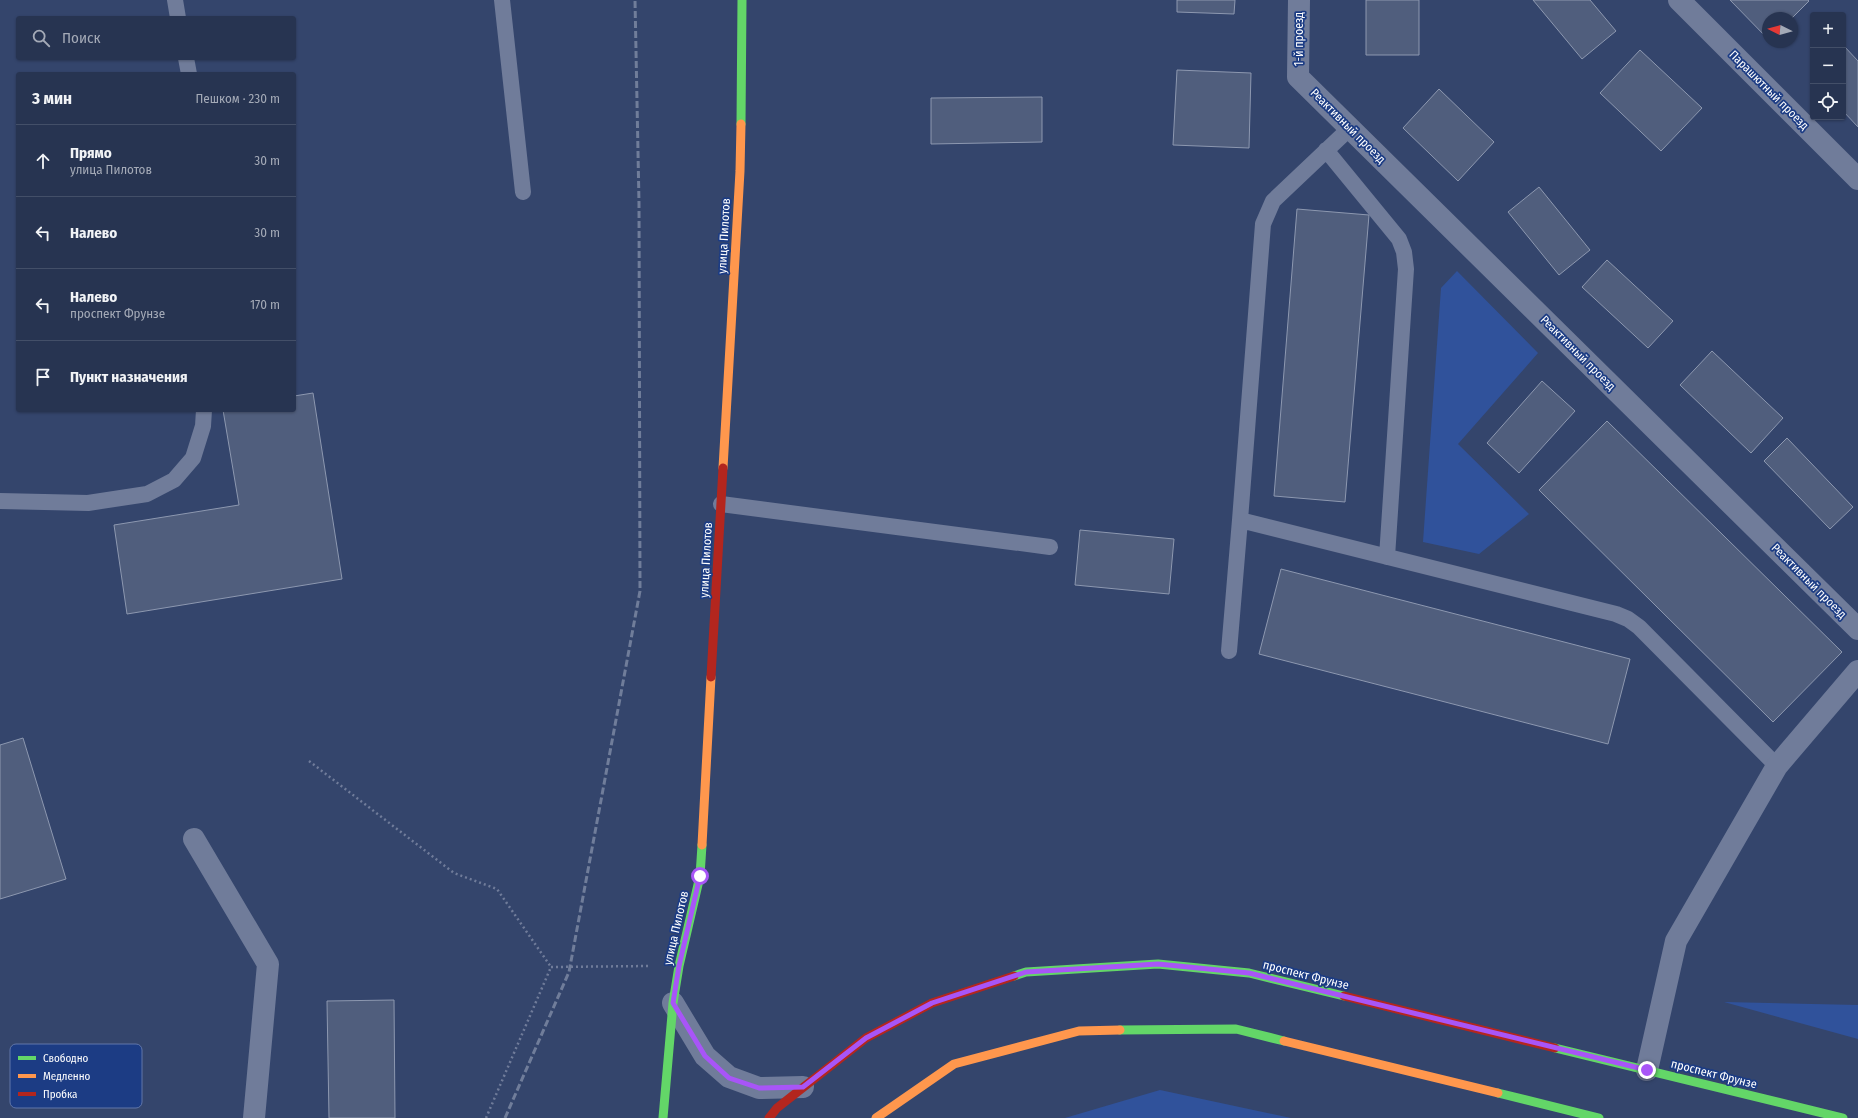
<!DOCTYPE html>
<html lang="ru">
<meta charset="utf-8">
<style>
:root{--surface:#273451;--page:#2f3c58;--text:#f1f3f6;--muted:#a4aab7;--line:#434f68}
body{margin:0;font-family:"Fira Sans Condensed",sans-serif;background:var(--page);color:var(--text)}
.controls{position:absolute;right:12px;top:12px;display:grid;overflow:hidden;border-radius:4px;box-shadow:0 1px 3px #0004}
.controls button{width:36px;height:36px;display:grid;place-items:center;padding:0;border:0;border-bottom:1px solid var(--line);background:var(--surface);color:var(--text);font:20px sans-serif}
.compass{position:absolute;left:1762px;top:12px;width:36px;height:36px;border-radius:50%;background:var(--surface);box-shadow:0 1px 3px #0004;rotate:275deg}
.stop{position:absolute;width:12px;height:12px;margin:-9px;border:3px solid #a855f7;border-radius:50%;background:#fff}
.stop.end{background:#a855f7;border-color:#fff;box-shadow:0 1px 4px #0008}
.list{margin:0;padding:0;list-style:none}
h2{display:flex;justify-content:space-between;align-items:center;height:52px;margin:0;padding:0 16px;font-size:17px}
h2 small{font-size:13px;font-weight:400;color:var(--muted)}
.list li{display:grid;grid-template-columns:26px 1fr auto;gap:12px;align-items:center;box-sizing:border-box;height:72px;padding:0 16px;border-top:1px solid var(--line)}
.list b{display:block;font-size:15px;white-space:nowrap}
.list p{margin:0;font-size:13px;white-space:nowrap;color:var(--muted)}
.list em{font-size:13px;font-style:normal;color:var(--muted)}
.icon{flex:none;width:22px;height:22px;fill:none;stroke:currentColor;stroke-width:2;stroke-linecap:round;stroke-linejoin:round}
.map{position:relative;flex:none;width:1858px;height:1118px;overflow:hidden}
.search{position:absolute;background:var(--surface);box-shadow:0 1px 3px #0004;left:16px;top:16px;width:280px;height:44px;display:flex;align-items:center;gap:10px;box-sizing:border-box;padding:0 14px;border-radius:4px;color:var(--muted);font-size:15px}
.panel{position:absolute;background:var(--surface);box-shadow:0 1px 3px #0004;left:16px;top:72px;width:280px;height:340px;border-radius:4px}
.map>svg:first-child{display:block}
.green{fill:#30529b}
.building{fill:#505e7d;stroke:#8d98b0}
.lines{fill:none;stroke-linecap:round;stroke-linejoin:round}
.path{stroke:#707c9a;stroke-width:2.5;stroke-dasharray:2 3;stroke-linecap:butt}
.lane{stroke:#707c9a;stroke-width:16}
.street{stroke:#707c9a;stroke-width:22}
.fast{stroke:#63d668;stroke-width:9}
.slow{stroke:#ff974d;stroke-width:9}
.jam{stroke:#b3261e;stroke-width:9}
.rail{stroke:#707d9a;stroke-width:3;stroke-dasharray:7 3;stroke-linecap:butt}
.route{stroke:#a855f7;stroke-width:5}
.labels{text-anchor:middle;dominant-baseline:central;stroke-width:3.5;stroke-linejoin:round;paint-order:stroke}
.street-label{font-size:12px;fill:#fff;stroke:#1c3c84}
.key{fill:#1c3c84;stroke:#6076a9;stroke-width:1}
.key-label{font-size:11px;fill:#fff}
</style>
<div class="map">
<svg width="1858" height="1118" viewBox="0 0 1858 1118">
<rect width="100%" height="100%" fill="#34456c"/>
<path class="green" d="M1457 271 1538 353 1458 444 1529 514 1479 554 1423 542 1441 288Z
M1724 1002 1858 1005V1039Z
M1160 1090 1291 1118H1065Z"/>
<path class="building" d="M1177 0H1235L1234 14 1177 12Z
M1366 0H1419V55H1366Z
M1533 0H1590L1616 31 1582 59Z
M1730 0H1808L1809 1 1792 18H1768V39Z
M1844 46 1858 61V127L1843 111Z
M1640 50 1702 108 1661 151 1600 93Z
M1177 70 1251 73 1249 148 1173 145Z
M1439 89 1494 142 1458 181 1403 128Z
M1042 97V142L931 144V98Z
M1539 187 1590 250 1559 275 1508 212Z
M1297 209 1369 215 1345 502 1274 496Z
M1607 260 1673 321 1648 348 1582 287Z
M1712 351 1783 418 1751 453 1680 385Z
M1542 381 1575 411 1519 473 1487 443Z
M313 393 342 579 127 614 114 525 239 505 223 410H294V396Z
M1607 421 1842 652 1773 722 1539 490Z
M1787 438 1853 507 1830 529 1764 461Z
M1080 530 1174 539 1169 594 1075 585Z
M1281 569 1630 659 1608 744 1259 654Z
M23 738 66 879 0 899V745Z
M394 1000 395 1118H329L327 1001Z"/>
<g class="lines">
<path class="path" d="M309 761 454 873 497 889 551 967
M551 967 649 966
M486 1118 551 967"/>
<path class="lane" d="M175 0 178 18
M502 0 523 192
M186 58 189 74
M1350 128 1273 201 1263 224 1240 520 1616 614 1628 619 1639 627 1777 766
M1326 150 1399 239 1404 252 1406 269 1387 557
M0 501 88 503 147 494 174 480 193 458 203 426 204 410
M721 504 1050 547
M1229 651 1240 520"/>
<path class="street" d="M1299 0 1298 77 1858 629
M1679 0 1858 179
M194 839 268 964 254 1118
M673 1003 705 1056 729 1077 759 1088 803 1087
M1647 1070 1676 941 1777 766 1858 671"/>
<path class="fast" d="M741 124 742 0
M1014 976 1026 972 1158 964 1249 973 1344 996
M1120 1030 1236 1029 1284 1041
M1555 1048 1843 1118
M1498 1093 1599 1118
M663 1118 673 1003 679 966 700 876 702 845"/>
<path class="slow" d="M723 468 740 171 741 124
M702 845 711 677
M1284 1041 1498 1093
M876 1118 954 1064 1079 1031 1120 1030"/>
<path class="jam" d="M711 677 723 468
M1344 996 1555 1048
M769 1118 777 1108 866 1038 932 1003 1014 976"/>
<path class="rail" d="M505 1118 569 972 640 591 639 203 635 0"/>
</g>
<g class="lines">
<path class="route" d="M700 876 679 966 673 1003 705 1056 729 1078 759 1088 803 1087 866 1038 932 1003 1026 972 1158 964 1249 973 1647 1070"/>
</g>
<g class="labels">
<g class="street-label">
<text transform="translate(1299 39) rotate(-90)">1-й проезд</text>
<text transform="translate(1769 90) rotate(45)">Парашютный проезд</text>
<text transform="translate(1348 126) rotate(45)">Реактивный проезд</text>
<text transform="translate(724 236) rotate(-87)">улица Пилотов</text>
<text transform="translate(1578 353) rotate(45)">Реактивный проезд</text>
<text transform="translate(706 560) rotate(-87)">улица Пилотов</text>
<text transform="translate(1809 581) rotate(45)">Реактивный проезд</text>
<text transform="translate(676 928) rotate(-77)">улица Пилотов</text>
<text transform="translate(1306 975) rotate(14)">проспект Фрунзе</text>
<text transform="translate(1714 1074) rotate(14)">проспект Фрунзе</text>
</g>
</g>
<rect x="10" y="1044" width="132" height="64" rx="6" class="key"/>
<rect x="18" y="1056" width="18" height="4" fill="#63d668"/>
<rect x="18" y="1074" width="18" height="4" fill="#ff974d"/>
<rect x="18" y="1092" width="18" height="4" fill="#b3261e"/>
<g class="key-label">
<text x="43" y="1062">Свободно</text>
<text x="43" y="1080">Медленно</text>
<text x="43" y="1098">Пробка</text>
</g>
</svg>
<div class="controls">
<button>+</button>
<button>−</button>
<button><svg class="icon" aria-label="locate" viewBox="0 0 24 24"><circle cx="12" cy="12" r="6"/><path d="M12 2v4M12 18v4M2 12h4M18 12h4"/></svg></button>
</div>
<svg class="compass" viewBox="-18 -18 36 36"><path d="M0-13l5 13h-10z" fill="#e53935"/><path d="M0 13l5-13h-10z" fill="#a4aab7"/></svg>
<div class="stop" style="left:700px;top:876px"></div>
<div class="stop end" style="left:1647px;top:1070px"></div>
<div class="search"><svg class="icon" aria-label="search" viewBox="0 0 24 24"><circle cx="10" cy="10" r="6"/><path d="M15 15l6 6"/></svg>Поиск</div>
<section class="panel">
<h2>3 мин<small>Пешком · 230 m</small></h2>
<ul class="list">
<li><svg class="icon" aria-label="ahead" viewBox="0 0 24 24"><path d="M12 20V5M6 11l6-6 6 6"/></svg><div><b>Прямо</b><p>улица Пилотов</p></div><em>30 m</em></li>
<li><svg class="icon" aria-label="left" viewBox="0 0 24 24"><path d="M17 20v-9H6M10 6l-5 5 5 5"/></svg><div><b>Налево</b></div><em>30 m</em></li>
<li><svg class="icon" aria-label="left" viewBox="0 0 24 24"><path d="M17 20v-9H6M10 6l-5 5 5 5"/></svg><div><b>Налево</b><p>проспект Фрунзе</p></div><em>170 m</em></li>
<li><svg class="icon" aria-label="arrive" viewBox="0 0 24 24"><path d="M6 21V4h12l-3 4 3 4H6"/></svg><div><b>Пункт назначения</b></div></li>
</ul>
</section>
</div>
